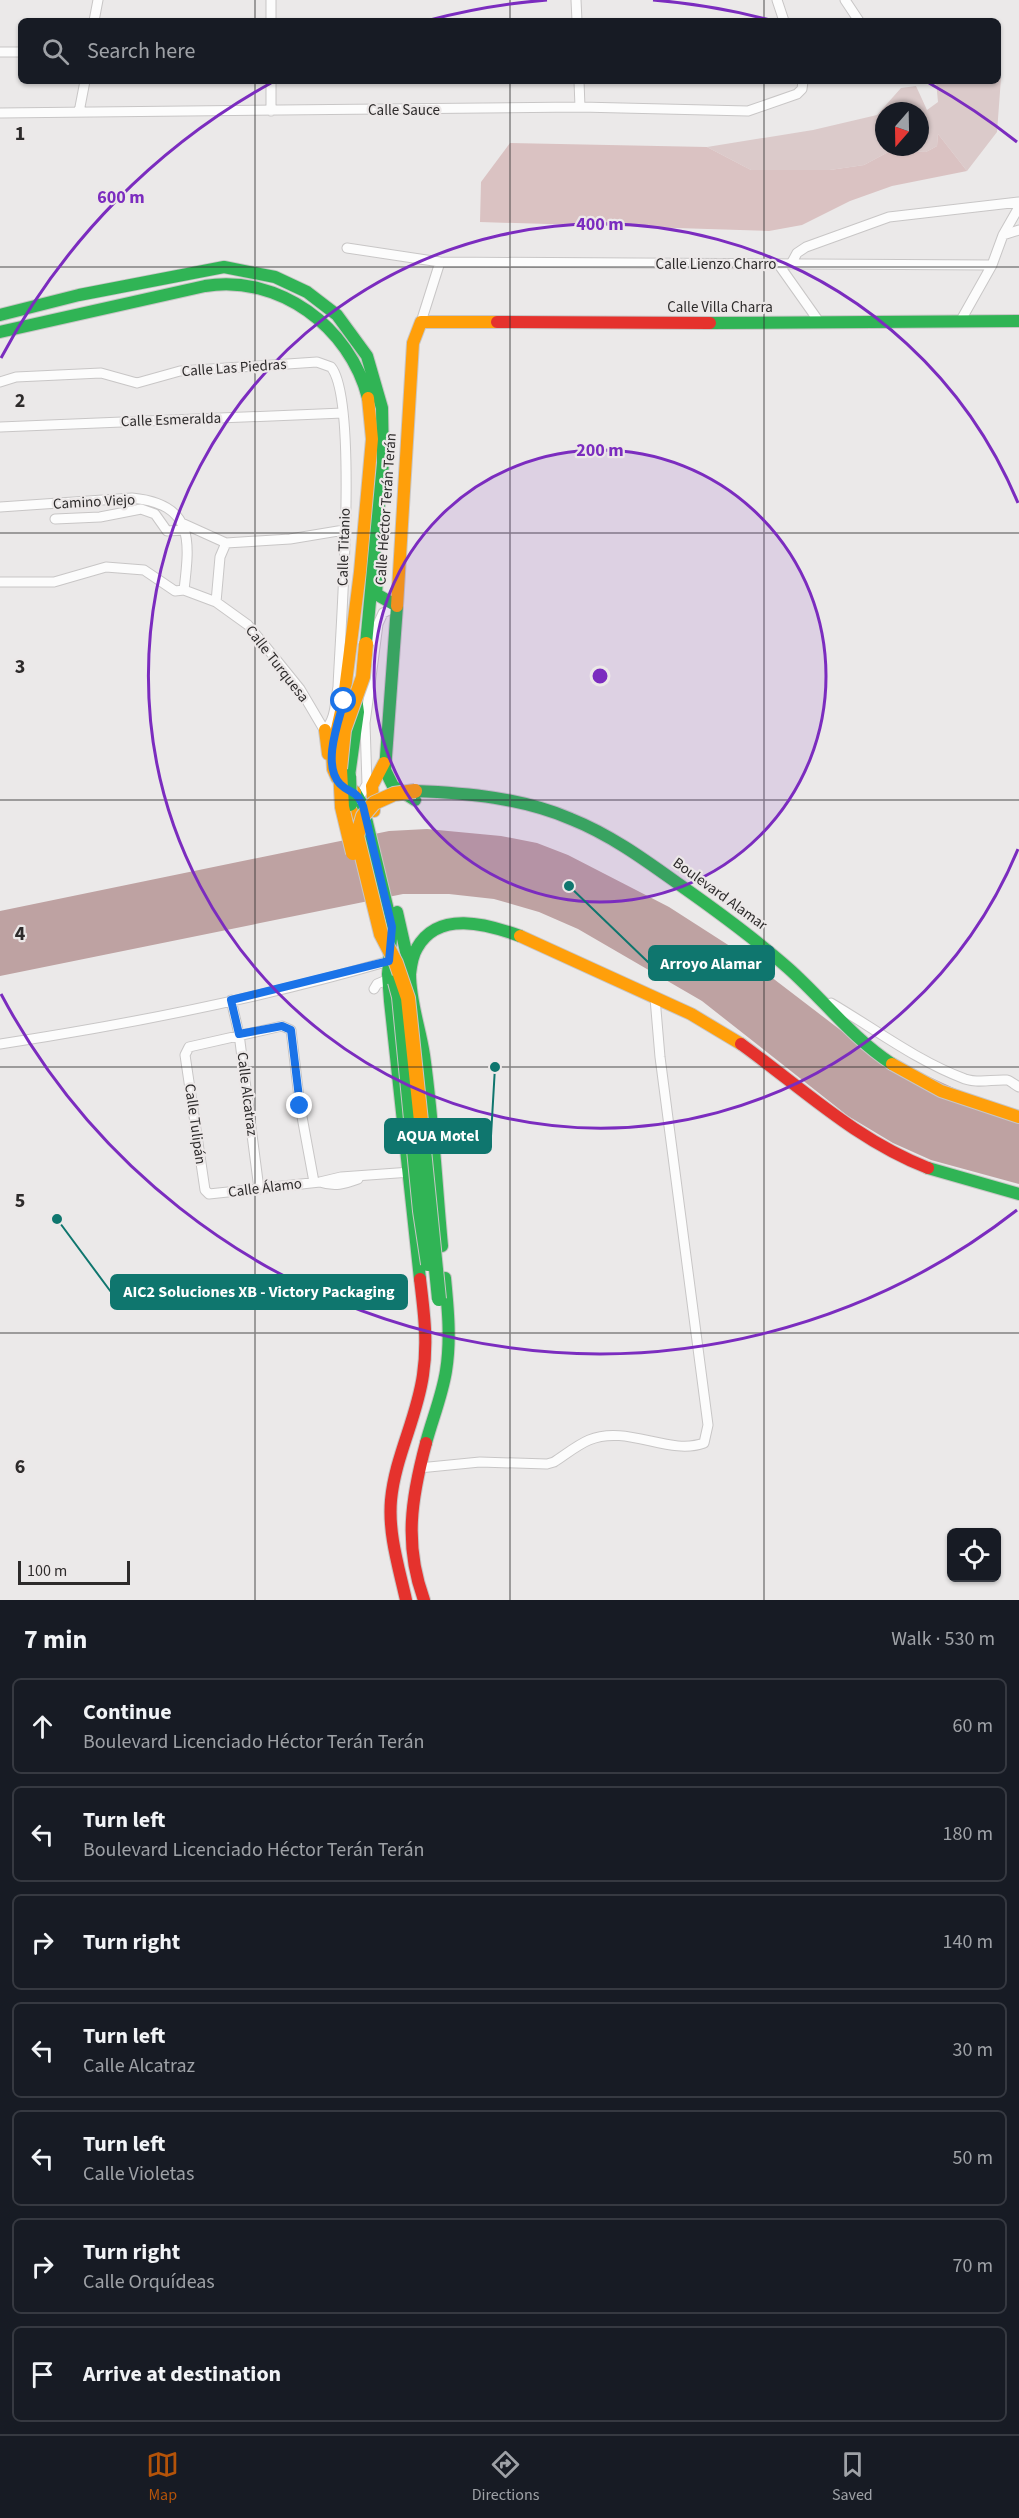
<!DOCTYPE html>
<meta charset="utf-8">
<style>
:root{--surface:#171b24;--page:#242831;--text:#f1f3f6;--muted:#9ea1a6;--line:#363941;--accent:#b45309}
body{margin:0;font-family:"Source Sans 3",sans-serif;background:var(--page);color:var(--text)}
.controls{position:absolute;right:18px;bottom:18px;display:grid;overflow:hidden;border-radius:9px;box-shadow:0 2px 4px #0004}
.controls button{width:54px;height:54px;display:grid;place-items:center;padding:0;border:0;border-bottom:2px solid var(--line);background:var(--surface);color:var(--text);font:30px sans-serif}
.compass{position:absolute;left:875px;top:102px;width:54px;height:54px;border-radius:50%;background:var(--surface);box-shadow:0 2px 4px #0004;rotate:200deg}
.scale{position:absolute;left:18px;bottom:15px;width:112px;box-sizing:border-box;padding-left:6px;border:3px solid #2d2b2b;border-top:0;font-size:16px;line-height:21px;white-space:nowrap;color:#2d2b2b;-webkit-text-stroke:4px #ece8e8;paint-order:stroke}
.stop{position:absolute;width:18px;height:18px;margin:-14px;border:4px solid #1a73e8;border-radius:50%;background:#fff}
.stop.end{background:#1a73e8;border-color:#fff;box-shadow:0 2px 6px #0008}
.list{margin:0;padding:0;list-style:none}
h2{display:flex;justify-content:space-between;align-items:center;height:78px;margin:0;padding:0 24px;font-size:26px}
h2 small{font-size:20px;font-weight:400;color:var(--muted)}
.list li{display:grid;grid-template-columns:39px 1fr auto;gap:18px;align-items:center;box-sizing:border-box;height:96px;margin:0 12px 12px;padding:0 12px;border:2px solid var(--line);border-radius:9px}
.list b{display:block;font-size:22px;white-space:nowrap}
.list p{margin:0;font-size:20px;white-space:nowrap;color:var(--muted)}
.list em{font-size:20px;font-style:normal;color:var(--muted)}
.icon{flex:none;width:33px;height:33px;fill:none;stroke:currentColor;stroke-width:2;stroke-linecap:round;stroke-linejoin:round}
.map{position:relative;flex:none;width:1019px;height:1600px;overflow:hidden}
.search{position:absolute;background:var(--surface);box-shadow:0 2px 4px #0004;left:18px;right:18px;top:18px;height:66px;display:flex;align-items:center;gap:15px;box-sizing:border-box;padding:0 21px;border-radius:9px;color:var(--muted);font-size:22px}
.sheet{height:834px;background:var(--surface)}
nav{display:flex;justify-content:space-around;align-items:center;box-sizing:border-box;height:84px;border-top:2px solid var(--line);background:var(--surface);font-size:16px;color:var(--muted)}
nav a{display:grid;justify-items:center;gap:3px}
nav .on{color:var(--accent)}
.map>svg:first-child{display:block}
.green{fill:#dbcaca;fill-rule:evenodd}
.forest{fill:#dac2c2}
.water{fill:#bea2a2}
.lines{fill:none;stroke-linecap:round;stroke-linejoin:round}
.street-casing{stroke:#c8c6c6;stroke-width:11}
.fast-casing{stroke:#c8c6c6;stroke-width:14}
.slow-casing{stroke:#c8c6c6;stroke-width:14}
.jam-casing{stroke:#c8c6c6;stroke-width:14}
.street{stroke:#fcfcfc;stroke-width:9}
.fast{stroke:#30b455;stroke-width:12}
.slow{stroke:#ff9f0a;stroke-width:12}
.jam{stroke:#e5322d;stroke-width:12}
.fast-bridge-casing{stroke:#c8c6c6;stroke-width:16;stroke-linecap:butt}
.slow-bridge-casing{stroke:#c8c6c6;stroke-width:16;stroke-linecap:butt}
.fast-bridge{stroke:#30b455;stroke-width:14}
.slow-bridge{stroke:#ff9f0a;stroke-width:14}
.route{stroke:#1a73e8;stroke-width:8}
.grid{fill:none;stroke:#2d2b2b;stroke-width:1.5;stroke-opacity:0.55}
.ring{fill:none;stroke:#7b2cbf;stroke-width:3}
.labels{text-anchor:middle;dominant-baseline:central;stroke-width:4.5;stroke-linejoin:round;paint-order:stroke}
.street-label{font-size:15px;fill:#2d2b2b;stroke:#ece8e8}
.grid-label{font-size:20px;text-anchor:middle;font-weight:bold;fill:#2d2b2b;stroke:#ece8e8;stroke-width:4.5;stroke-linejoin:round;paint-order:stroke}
.centre{fill:#7b2cbf;stroke:#ece8e8;stroke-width:3}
.ring-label{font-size:18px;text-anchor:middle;font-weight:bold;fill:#7b2cbf;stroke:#ece8e8;stroke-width:4.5;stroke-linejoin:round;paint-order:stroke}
.leader{fill:none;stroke:#0f766e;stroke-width:2}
.callout-dot{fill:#0f766e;stroke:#ece8e8;stroke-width:2}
.callout{fill:#0f766e;stroke:#0f766e;stroke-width:2}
.callout-label{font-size:16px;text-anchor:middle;font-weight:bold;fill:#fff}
</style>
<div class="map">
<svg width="1019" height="1600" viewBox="0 0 1019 1600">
<rect width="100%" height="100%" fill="#ebe9e9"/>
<path class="green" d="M998 76 1001 78 997 132 967 171 938 134 937 146 926 152 892 150 864 165 830 170H751L707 147 813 130 877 115 901 88 916 86 927 110 938 102 936 81H998ZM884 111H920V147H884Z"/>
<path class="forest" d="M938 134 967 171 892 186 850 201 802 225 769 231 480 222 481 182 510 143 707 147 751 170H830L864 165 892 150 926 152 937 146Z"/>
<path class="water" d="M427 829 501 836 537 843 568 855 669 907 736 950 860 1045 1019 1118V1184L931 1160 893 1143 848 1116 702 1001 578 929 539 912 494 899 449 894H403L0 976V911L389 831Z"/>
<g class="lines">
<g class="street-casing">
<path id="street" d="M576 0 577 21
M777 0 784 21
M845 0 859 21
M94 21 98 0
M271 21V0
M0 52H21
M579 81 580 107
M271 111V81
M79 112 85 81
M0 113 580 107 748 111 797 94 802 89 803 81
M1003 235 1019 230
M347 248 440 262 992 265
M791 264 797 253 806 247 889 217 1019 202
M779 265 820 323
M961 320 992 265 1003 235 1019 207
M421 322 440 262
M0 382 16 377 101 373 137 383 180 371 317 362 331 367C359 400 340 634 338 687 335 702 336 719 325 730
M0 427 343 413
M0 507 132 498C194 504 190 540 184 590
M55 519 100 517 141 509 155 514 167 531 185 530
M184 524 226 543 290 539 344 530
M0 582H54L106 567 144 570 175 591 184 590 216 602 248 625 262 642 300 689 326 733
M216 602 220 557 226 543
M359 798 367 784 365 723 378 624 383 613 397 606
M374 989 377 984 389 979
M231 1000 239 1034 259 1189
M831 1003C875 1029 917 1061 965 1079 980 1084 992 1079 1007 1080 1011 1081 1015 1085 1019 1087
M0 1044C131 1024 262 998 389 961
M314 1182 300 1106 291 1030 282 1026 189 1047 185 1055 205 1190 209 1194 320 1182 341 1177 411 1172
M320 1182C335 1187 344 1184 358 1179
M419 1468 480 1462 547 1464 554 1462C565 1455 577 1445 589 1440 627 1424 669 1456 704 1443L708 1425 660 1057 655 998"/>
</g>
<g class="fast-casing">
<path id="fast" d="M0 315 79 295 224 267 275 277 307 292 337 315 367 356 382 408 383 463 366 644
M710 323 1019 321
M0 332 205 286C279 274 350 327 368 398
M377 579 376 594 397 606 385 770 393 786 415 800
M349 776 358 712 355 690
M415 791C468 793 522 798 571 819 611 835 645 860 680 885 717 911 754 938 788 968 823 999 852 1038 892 1064
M355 792 363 806 392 927 388 974 390 1001 420 1279
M397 912 409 965
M928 1168 1019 1194
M442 1246C436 1182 433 1118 424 1055 420 1028 410 1002 410 974 411 965 412 956 417 948 438 910 487 924 520 936
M426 1443C432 1420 442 1396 446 1371 451 1340 448 1309 445 1278"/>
</g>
<g class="slow-casing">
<path id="slow" d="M397 606 413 343 421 322H497
M325 730 328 754
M355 792 337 778 333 769 332 751 344 698 360 572 372 439 368 398
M374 811 372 786 384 763
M352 812 357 836
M520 936 691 1014 741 1044
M892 1064 941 1091 1019 1117"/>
</g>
<g class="jam-casing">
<path id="jam" d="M497 322 710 323
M741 1044C802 1088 856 1140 928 1168
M406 1600C399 1568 388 1534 391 1500 395 1457 417 1418 423 1375 428 1342 424 1312 420 1279
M424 1600C404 1545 411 1499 426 1443"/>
</g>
<use href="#street" class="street"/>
<use href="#fast" class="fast"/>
<use href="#slow" class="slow"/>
<use href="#jam" class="jam"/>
<g class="fast-bridge-casing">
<path id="fast-bridge" d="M349 776 350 804
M395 982 399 997 420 1211 428 1264
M423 1140 439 1299"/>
</g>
<g class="slow-bridge-casing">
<path id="slow-bridge" d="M415 791 394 794 374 803 363 816 357 836 381 934 396 963 408 998 423 1140
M353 853 342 807 340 769 344 730 363 677 366 644"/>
</g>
<use href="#fast-bridge" class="fast-bridge"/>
<use href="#slow-bridge" class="slow-bridge"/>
</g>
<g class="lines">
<path class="route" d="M300 1106 291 1030 282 1026 239 1034 231 1000 389 961 392 927 363 806C355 788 351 795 340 784 322 765 338 723 344 701"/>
</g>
<path class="grid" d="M255 0V21M510 0V21M764 0V21M255 81V1600M510 81V1600M764 81V1600M0 267H1019M0 533H1019M0 800H1019M0 1067H1019M0 1333H1019"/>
<circle cx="600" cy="676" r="226" fill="#7b2cbf" fill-opacity=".12"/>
<g class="ring">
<circle cx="600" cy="676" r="226"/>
<path d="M1018 849A452 452 0 1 1 1018 503"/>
<path d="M1017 1210A678 678 0 0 1 1 994M1 358A678 678 0 0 1 271 83M430 20A678 678 0 0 1 547 0M653 0A678 678 0 0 1 770 20M929 83A678 678 0 0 1 1017 142"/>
</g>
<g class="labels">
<g class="street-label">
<text x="404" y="110">Calle Sauce</text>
<text x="716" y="264">Calle Lienzo Charro</text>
<text x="720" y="307">Calle Villa Charra</text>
<text transform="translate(234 368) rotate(-4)">Calle Las Piedras</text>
<text transform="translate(171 420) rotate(-2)">Calle Esmeralda</text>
<text transform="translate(94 502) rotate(-3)">Camino Viejo</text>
<text transform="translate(386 509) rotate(-86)">Calle Héctor Terán Terán</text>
<text transform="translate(344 547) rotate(-88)">Calle Titanio</text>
<text transform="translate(277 664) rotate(52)">Calle Turquesa</text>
<text transform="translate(720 894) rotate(36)">Boulevard Alamar</text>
<text transform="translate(247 1094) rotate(83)">Calle Alcatraz</text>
<text transform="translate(195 1124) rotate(82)">Calle Tulipán</text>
<text transform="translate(265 1188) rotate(-7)">Calle Álamo</text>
</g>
</g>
<g class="grid-label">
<text x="20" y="140">1</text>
<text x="20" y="407">2</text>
<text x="20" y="673">3</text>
<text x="20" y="940">4</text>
<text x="20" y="1207">5</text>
<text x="20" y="1473">6</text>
</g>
<circle cx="600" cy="676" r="9" class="centre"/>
<g class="ring-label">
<text x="121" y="203">600 m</text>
<text x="600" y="230">400 m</text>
<text x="600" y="456">200 m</text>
</g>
<path class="leader" d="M569 886L649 963M495 1067L491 1136M57 1219L111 1292"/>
<g class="callout-dot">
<circle cx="569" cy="886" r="6"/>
<circle cx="495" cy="1067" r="6"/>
<circle cx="57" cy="1219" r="6"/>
</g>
<g class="callout">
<rect x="649" y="946" width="125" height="34" rx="6"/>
<rect x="385" y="1119" width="106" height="34" rx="6"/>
<rect x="111" y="1275" width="296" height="34" rx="6"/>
</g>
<g class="callout-label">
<text x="711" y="969">Arroyo Alamar</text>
<text x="438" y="1141">AQUA Motel</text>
<text x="259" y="1297">AIC2 Soluciones XB - Victory Packaging</text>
</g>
</svg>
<div class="controls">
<button><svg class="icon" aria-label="locate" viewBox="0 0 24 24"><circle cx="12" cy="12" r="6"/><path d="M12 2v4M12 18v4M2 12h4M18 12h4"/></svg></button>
</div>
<svg class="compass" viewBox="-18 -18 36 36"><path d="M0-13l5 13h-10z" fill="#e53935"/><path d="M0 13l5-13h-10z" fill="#9ea1a6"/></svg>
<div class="scale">100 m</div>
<div class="stop" style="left:344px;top:701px"></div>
<div class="stop end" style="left:300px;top:1106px"></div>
<div class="search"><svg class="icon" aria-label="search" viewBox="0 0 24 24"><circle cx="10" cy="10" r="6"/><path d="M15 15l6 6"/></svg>Search here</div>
</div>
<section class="sheet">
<h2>7 min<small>Walk · 530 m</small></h2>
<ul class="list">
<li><svg class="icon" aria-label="ahead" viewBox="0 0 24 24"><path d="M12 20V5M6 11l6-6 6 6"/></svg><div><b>Continue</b><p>Boulevard Licenciado Héctor Terán Terán</p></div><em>60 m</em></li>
<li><svg class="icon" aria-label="left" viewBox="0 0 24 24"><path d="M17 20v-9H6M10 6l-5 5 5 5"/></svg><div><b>Turn left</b><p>Boulevard Licenciado Héctor Terán Terán</p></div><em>180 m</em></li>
<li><svg class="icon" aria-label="right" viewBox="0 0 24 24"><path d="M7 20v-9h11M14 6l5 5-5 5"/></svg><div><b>Turn right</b></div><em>140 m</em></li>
<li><svg class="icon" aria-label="left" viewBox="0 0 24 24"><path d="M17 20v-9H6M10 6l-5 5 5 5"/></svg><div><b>Turn left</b><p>Calle Alcatraz</p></div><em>30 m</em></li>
<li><svg class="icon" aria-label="left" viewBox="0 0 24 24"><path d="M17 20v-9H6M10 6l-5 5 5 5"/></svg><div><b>Turn left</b><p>Calle Violetas</p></div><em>50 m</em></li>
<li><svg class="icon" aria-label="right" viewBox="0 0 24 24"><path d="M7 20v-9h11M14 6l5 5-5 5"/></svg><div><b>Turn right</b><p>Calle Orquídeas</p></div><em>70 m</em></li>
<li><svg class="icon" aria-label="arrive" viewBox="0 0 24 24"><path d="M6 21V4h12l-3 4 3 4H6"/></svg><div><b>Arrive at destination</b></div></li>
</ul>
</section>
<nav>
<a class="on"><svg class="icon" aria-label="map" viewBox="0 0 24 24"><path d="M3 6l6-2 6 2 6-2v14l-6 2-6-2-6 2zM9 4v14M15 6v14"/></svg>Map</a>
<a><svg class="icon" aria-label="directions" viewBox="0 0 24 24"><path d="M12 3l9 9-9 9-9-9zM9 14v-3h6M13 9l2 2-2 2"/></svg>Directions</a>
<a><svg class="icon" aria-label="saved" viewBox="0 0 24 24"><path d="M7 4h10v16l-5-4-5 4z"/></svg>Saved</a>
</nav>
